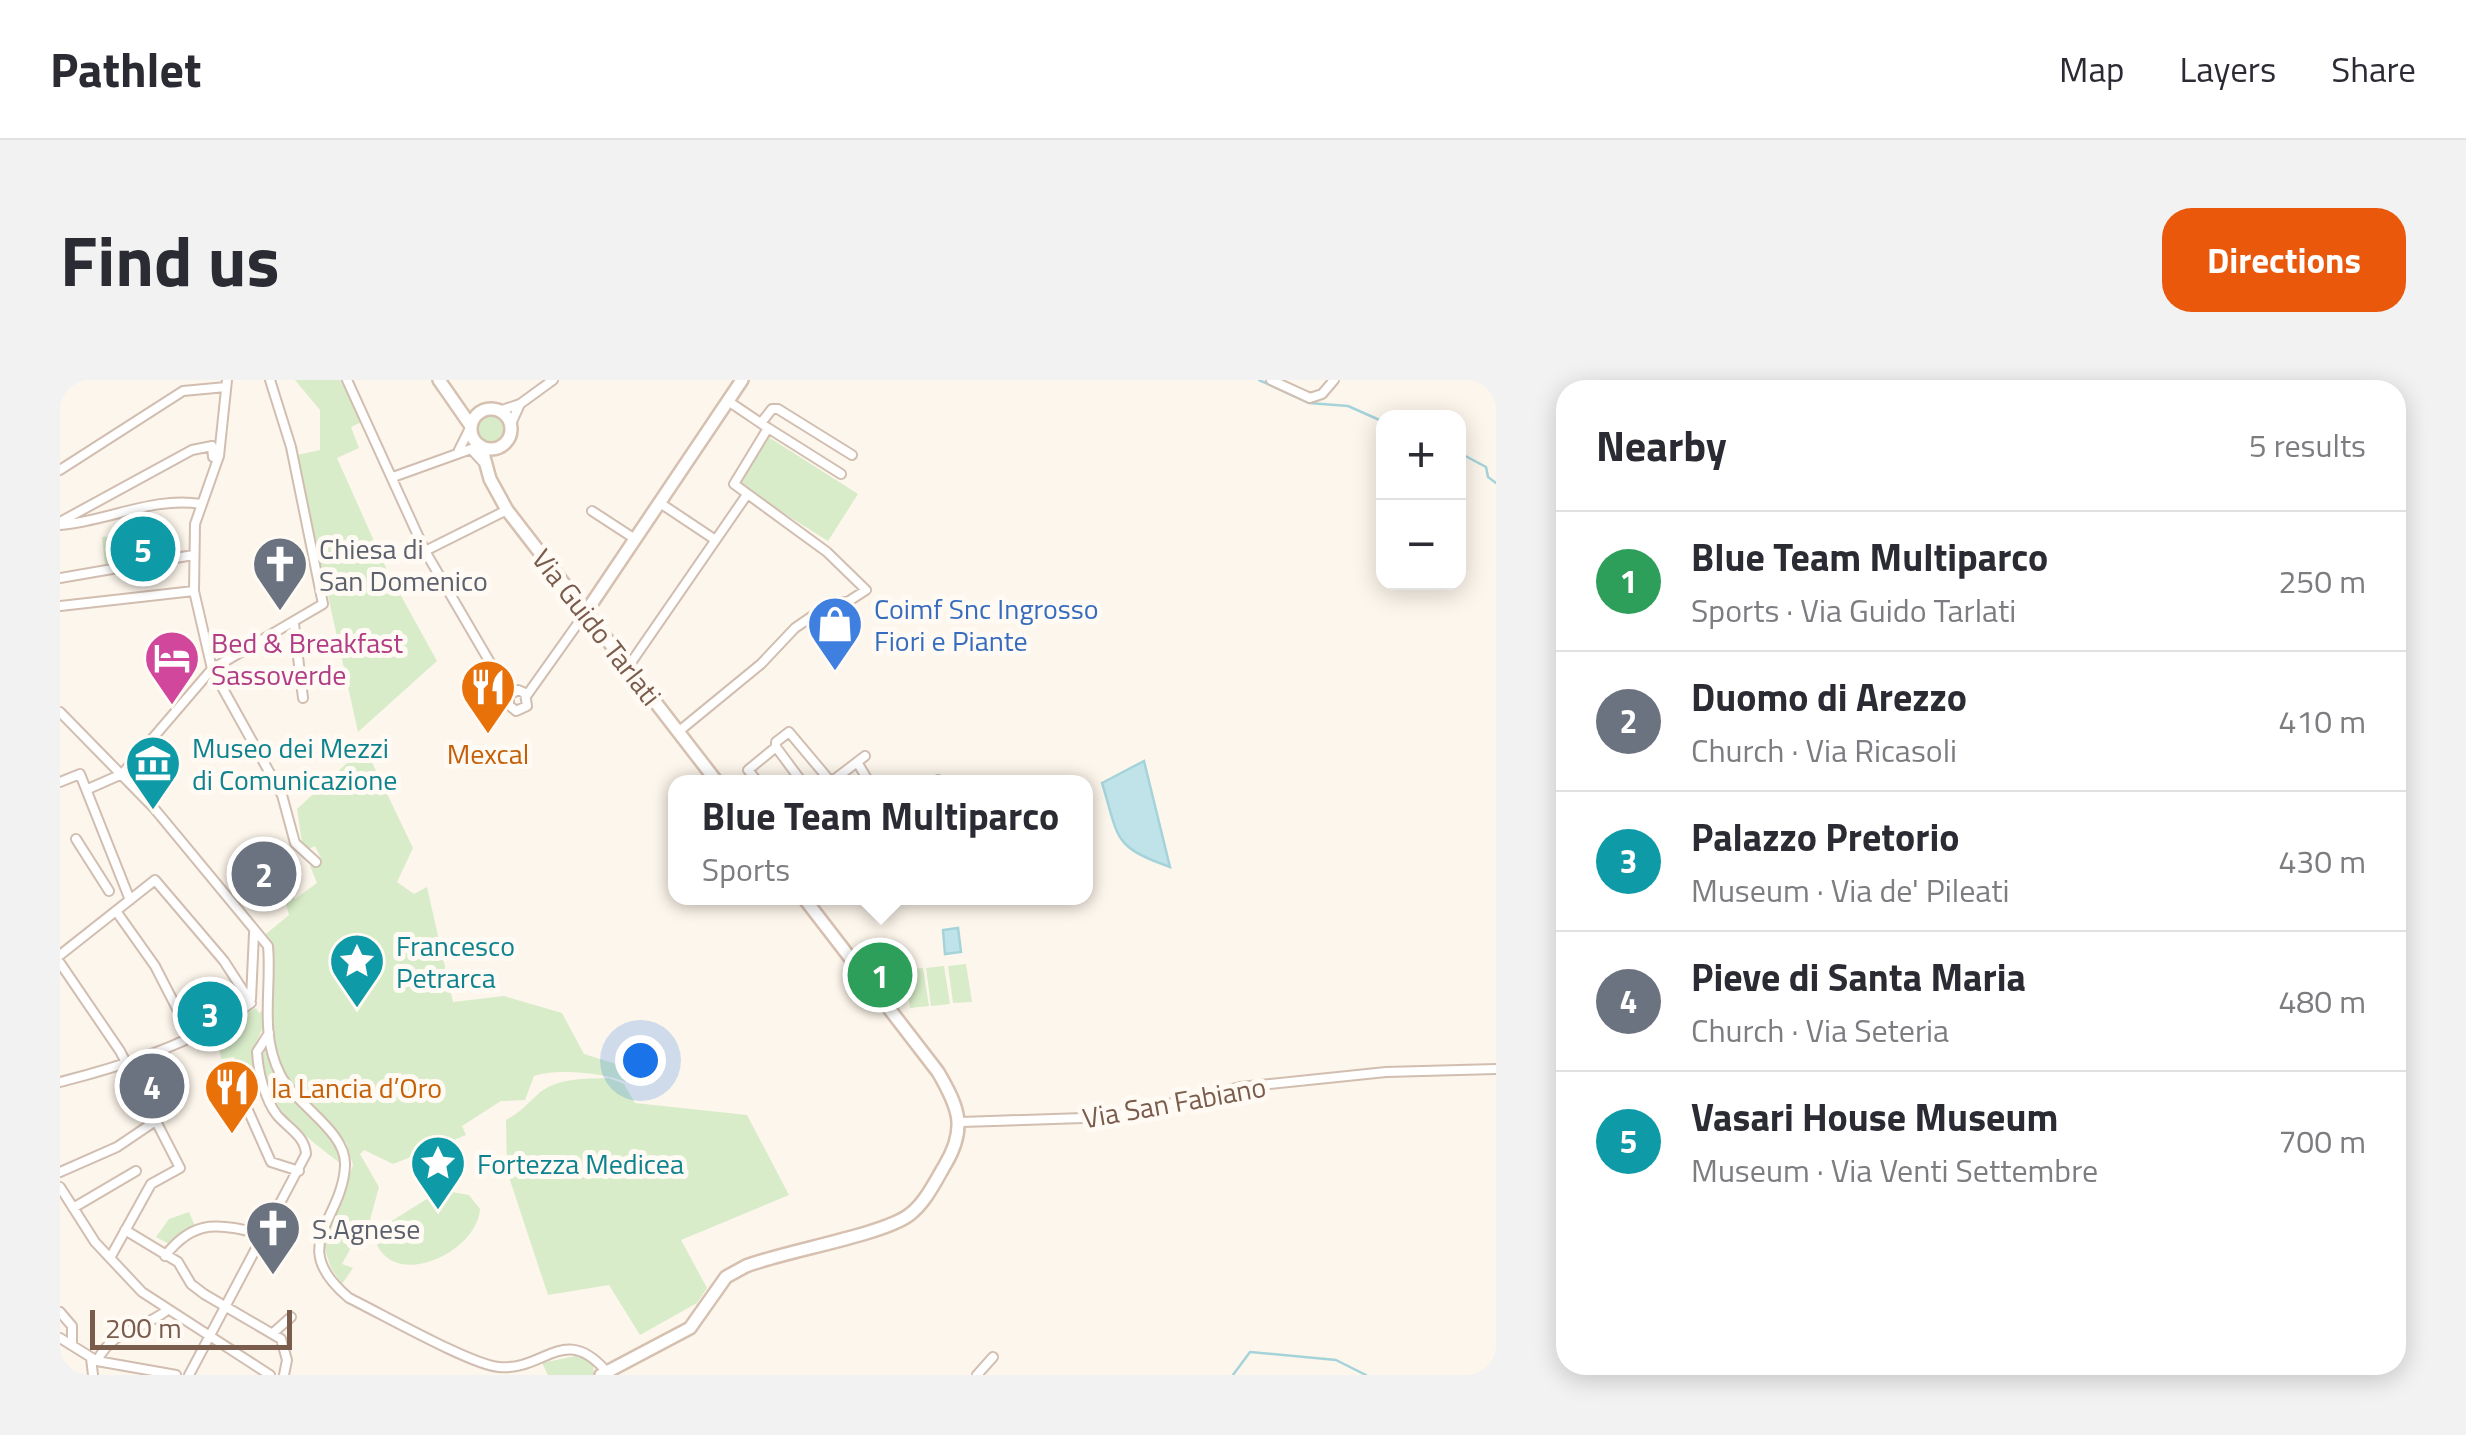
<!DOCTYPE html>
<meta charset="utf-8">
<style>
:root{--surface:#fff;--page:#f2f2f3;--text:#2b2b33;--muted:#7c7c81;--line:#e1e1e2;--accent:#ea580c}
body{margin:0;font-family:"Titillium Web",sans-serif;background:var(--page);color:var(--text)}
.controls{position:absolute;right:30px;top:30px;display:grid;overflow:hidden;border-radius:20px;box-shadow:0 5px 25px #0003}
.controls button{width:90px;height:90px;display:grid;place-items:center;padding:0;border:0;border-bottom:2px solid var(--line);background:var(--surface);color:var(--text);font:50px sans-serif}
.scale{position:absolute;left:30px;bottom:25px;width:202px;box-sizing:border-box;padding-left:10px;border:5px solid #7a5c4d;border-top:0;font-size:28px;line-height:35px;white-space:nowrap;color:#7a5c4d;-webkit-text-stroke:8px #fffaf3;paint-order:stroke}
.you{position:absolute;left:580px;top:680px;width:35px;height:35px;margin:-25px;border:8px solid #fff;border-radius:50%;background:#1a73e8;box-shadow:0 0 0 15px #1a73e833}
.badge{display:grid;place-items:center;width:65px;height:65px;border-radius:50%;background:var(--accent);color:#fff;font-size:32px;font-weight:700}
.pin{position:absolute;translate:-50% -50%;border:5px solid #fff;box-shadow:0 2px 10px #0006}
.popup{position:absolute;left:608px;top:395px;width:425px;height:130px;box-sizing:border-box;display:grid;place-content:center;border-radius:20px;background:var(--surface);filter:drop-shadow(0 2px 8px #0005);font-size:32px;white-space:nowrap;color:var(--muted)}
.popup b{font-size:38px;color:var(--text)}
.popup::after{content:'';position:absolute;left:50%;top:100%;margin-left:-20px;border:20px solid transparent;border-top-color:var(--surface)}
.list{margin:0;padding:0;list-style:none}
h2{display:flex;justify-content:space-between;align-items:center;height:130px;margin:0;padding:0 40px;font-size:42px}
h2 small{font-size:32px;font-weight:400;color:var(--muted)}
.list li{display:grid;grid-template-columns:65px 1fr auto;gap:30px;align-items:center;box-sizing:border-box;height:140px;padding:0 40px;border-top:2px solid var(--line)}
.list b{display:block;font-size:38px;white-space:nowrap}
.list p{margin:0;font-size:32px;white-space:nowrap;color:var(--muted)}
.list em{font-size:32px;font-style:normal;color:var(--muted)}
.map{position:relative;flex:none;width:1436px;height:995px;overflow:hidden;border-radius:30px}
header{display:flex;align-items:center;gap:60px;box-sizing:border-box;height:140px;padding:0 50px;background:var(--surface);border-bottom:2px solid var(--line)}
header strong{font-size:48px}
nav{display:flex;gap:55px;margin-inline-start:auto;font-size:35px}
.intro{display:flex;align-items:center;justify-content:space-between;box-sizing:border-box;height:240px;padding:0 60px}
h1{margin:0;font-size:70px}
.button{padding:25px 45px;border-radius:30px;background:var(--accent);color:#fff;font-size:35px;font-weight:700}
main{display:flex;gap:60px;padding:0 60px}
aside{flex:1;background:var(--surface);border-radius:30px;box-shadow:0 5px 25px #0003}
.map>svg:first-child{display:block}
.green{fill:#d8ecc9}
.water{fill:#bfe3e8;stroke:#a5d3da;stroke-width:2.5}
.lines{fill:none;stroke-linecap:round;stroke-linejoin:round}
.stream{stroke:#a5d3da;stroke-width:2.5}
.street-casing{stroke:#d1beb0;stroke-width:12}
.secondary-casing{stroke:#d6c0b0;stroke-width:16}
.street{stroke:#fff;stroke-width:8}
.secondary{stroke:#fff;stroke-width:11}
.labels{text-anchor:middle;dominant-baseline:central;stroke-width:10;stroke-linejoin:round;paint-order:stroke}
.worship-label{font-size:28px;fill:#5b616d;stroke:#fffaf3;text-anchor:start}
.shop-label{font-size:28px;fill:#366cbe;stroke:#fffaf3;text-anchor:start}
.street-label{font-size:28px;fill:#7a5c4d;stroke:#fffaf3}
.hotel-label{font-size:28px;fill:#b23c85;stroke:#fffaf3;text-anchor:start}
.culture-label{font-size:28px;fill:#0d838f;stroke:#fffaf3;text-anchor:start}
.food-label{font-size:28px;fill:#c56008;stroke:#fffaf3}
</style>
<header>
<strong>Pathlet</strong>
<nav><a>Map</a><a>Layers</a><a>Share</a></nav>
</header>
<div class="intro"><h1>Find us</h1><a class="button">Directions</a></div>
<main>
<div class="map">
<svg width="1436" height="995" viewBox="0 0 1436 995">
<rect width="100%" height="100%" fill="#fdf6ec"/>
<path class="green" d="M235 0H280L304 41 291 47 299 68 277 78 327 190 314 198 316 201 329 194 377 281 298 352 237 75 260 70V30Z
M418 49a13 13 0 1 1 26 0a13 13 0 1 1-26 0Z
M707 56 798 114 768 161 677 104Z
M100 150 103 177 94 178 91 160 72 163 70 181 45 184 42 157Z
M299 372H307L353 468 337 502 354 514 367 507 393 622 444 616 502 633 524 674 572 689 566 702C545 693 496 688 474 696L465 720 441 721 402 746 406 755 333 784 304 770 300 774 319 807 303 865 293 864 282 884 293 888 282 904 271 888 264 867 293 785 286 762 247 731 212 675 209 571 201 558 229 535 224 516 230 512 235 519 257 503 250 486 261 478 255 466 247 470 242 463 237 429Z
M906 584 912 622 893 623 888 586Z
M884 586 890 624 871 626 866 588Z
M863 588 869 626 850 628 845 590Z
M196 628 199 633 204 630 206 641 192 671 202 706 186 713 174 677 161 679 157 649Z
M207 666C219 720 271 737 282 784 254 764 181 710 207 666Z
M549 698 564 704 575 723 687 735 729 815 621 860 647 908 637 923 580 955 549 905 488 915 447 791 446 740C461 732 466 725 477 715 496 697 525 699 549 698Z
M381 810 409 815 420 829C418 870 339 910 317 865L327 844Z
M129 832 135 846 111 865 96 857 109 839Z
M520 975 533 982 534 995H488L482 983Z"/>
<path class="water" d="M1084 381 1110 487C1052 467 1059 458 1042 403Z
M898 548 901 572 885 574 883 550Z"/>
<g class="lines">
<path class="stream" d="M1199 0 1249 23 1288 26 1324 42
M1398 72 1426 87 1428 97 1436 103
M1173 995 1190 972 1276 980 1306 995"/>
<g class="street-casing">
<path id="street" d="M167 0 159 76 135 144 134 211 152 289 222 415 235 463 256 482
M287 0 365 171 449 315V325L456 331 467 326 465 313 458 310 449 315
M1211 0 1250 18 1262 14 1274 0
M439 31 460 24 493 0
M701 43 712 29H718L792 75
M450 46 460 24
M708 48 781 94
M399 70 411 46
M0 90 123 11 166 7
M333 97 411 69 422 81
M600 123 654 159
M532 131 575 159
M0 142 132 70 152 66 153 77 158 78
M0 145C48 141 94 116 141 124
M365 171 447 130
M0 198 133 175
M0 226 134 211
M234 244 243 318
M568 287 686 116
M467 315 526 232
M0 332 93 427 208 566C212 610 199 652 220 694 236 726 287 751 285 786 282 842 226 865 289 918 320 933 411 985 439 987 485 991 504 943 546 991
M618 352 701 284 735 248 767 226 789 221 806 210 767 172 674 104 708 48 668 21
M716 367V362L729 352 771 402
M797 382 809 402
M62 394 152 289 263 224 231 67 210 0
M0 402 20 394 70 520
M698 402 688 390 716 367 742 402
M771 402 805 376
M875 402 878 400
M28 409 62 394
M16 459 49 511
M56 531 95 586 131 656
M0 575 95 500 164 581 191 623
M0 583 60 671 120 788 91 804 50 878
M191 619 194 553
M0 702C64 686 137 662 191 623
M187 728 211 782 239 791
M901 742 1053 737 1180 707 1326 692 1436 689
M0 792 57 767 94 742
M0 807 35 862 82 912 210 995
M13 828 76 791
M65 850 118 882 131 904 144 914 221 959 227 980 224 995
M105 876C135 837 161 844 205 855
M0 932 12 946V963
M213 953 231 937
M0 958 37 981 116 995
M31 978 33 995
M37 981C53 949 80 951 106 931
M129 995 246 774C245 756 228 748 217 735 205 720 198 691 197 672L209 653
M917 995 933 977"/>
</g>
<g class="secondary-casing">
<path id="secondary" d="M379 0 411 46
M411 49a20 20 0 1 1 40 0a20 20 0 1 1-40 0Z
M421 66 430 99 447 130 657 402
M526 232 682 0
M541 995 630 948 666 897 686 886C725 871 822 855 849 835 865 823 875 802 885 785 907 748 899 728 878 692L744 518"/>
</g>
<use href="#street" class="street"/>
<use href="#secondary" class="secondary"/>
</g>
<defs>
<g id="church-pin" transform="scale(2.875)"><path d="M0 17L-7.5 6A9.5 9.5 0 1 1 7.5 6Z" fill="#6b7280" stroke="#fffaf3"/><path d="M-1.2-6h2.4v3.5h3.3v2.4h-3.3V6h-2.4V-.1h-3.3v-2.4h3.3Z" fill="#fff"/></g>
<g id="shop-pin" transform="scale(2.875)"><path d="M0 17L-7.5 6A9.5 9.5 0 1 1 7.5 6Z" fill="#3f7fe0" stroke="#fffaf3"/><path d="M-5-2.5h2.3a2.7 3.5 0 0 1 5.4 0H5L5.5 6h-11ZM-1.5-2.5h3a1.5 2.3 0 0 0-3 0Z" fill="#fff"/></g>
<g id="hotel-pin" transform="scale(2.875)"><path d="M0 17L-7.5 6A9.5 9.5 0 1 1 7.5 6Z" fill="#d1479c" stroke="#fffaf3"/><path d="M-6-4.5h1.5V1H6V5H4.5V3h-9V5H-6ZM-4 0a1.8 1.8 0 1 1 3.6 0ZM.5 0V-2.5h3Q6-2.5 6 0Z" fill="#fff"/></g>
<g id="restaurant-pin" transform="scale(2.875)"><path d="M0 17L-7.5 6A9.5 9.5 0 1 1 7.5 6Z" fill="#e8710a" stroke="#fffaf3"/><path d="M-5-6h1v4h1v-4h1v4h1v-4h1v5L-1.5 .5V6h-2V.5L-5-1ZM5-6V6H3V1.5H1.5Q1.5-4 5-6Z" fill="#fff"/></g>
<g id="museum-pin" transform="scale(2.875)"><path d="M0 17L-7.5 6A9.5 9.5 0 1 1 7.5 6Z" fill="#0f9aa8" stroke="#fffaf3"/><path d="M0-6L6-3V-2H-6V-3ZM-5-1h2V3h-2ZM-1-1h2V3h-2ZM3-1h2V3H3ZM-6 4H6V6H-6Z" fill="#fff"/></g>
<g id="sight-pin" transform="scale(2.875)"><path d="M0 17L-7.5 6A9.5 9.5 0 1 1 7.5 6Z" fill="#0f9aa8" stroke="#fffaf3"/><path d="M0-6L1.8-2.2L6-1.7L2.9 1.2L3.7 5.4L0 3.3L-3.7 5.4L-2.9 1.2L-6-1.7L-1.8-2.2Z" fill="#fff"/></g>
</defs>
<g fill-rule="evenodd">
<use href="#church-pin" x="220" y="184"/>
<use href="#shop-pin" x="775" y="244"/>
<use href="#hotel-pin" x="112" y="278"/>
<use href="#restaurant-pin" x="428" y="307"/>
<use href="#museum-pin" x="93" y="383"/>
<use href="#sight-pin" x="297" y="581"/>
<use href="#restaurant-pin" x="172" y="707"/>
<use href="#sight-pin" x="378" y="783"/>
<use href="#church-pin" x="213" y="848"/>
</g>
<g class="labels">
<g class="worship-label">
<text x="259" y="168">Chiesa di<tspan x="259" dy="32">San Domenico</tspan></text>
<text x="252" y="848">S.Agnese</text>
</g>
<g class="shop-label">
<text x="814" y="228">Coimf Snc Ingrosso<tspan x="814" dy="32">Fiori e Piante</tspan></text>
</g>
<g class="street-label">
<text transform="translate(537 247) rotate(52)">Via Guido Tarlati</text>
<text transform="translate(1114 722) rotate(-10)">Via San Fabiano</text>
</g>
<g class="hotel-label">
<text x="151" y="262">Bed &amp; Breakfast<tspan x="151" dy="32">Sassoverde</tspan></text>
</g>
<g class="culture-label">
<text x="132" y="367">Museo dei Mezzi<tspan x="132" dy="32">di Comunicazione</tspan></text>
<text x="336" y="565">Francesco<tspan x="336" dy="32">Petrarca</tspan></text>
<text x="417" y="783">Fortezza Medicea</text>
</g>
<g class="food-label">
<text x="428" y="373">Mexcal</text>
<text x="211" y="707" text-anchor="start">la Lancia d’Oro</text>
</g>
</g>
</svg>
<div class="controls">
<button>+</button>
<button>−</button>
</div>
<div class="scale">200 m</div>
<div class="you"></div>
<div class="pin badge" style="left:820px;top:595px;background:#2e9e5b">1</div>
<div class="popup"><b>Blue Team Multiparco</b>Sports</div>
<div class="pin badge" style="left:204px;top:494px;background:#6b7280">2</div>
<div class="pin badge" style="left:150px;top:634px;background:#0f9aa8">3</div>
<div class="pin badge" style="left:92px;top:706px;background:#6b7280">4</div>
<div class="pin badge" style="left:83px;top:169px;background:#0f9aa8">5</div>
</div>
<aside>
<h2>Nearby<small>5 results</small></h2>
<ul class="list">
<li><span class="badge" style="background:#2e9e5b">1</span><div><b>Blue Team Multiparco</b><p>Sports · Via Guido Tarlati</p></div><em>250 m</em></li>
<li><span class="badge" style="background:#6b7280">2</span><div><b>Duomo di Arezzo</b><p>Church · Via Ricasoli</p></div><em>410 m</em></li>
<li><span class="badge" style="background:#0f9aa8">3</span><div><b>Palazzo Pretorio</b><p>Museum · Via de' Pileati</p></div><em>430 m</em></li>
<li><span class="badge" style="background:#6b7280">4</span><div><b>Pieve di Santa Maria</b><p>Church · Via Seteria</p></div><em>480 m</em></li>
<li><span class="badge" style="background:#0f9aa8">5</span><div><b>Vasari House Museum</b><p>Museum · Via Venti Settembre</p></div><em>700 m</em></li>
</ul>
</aside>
</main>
